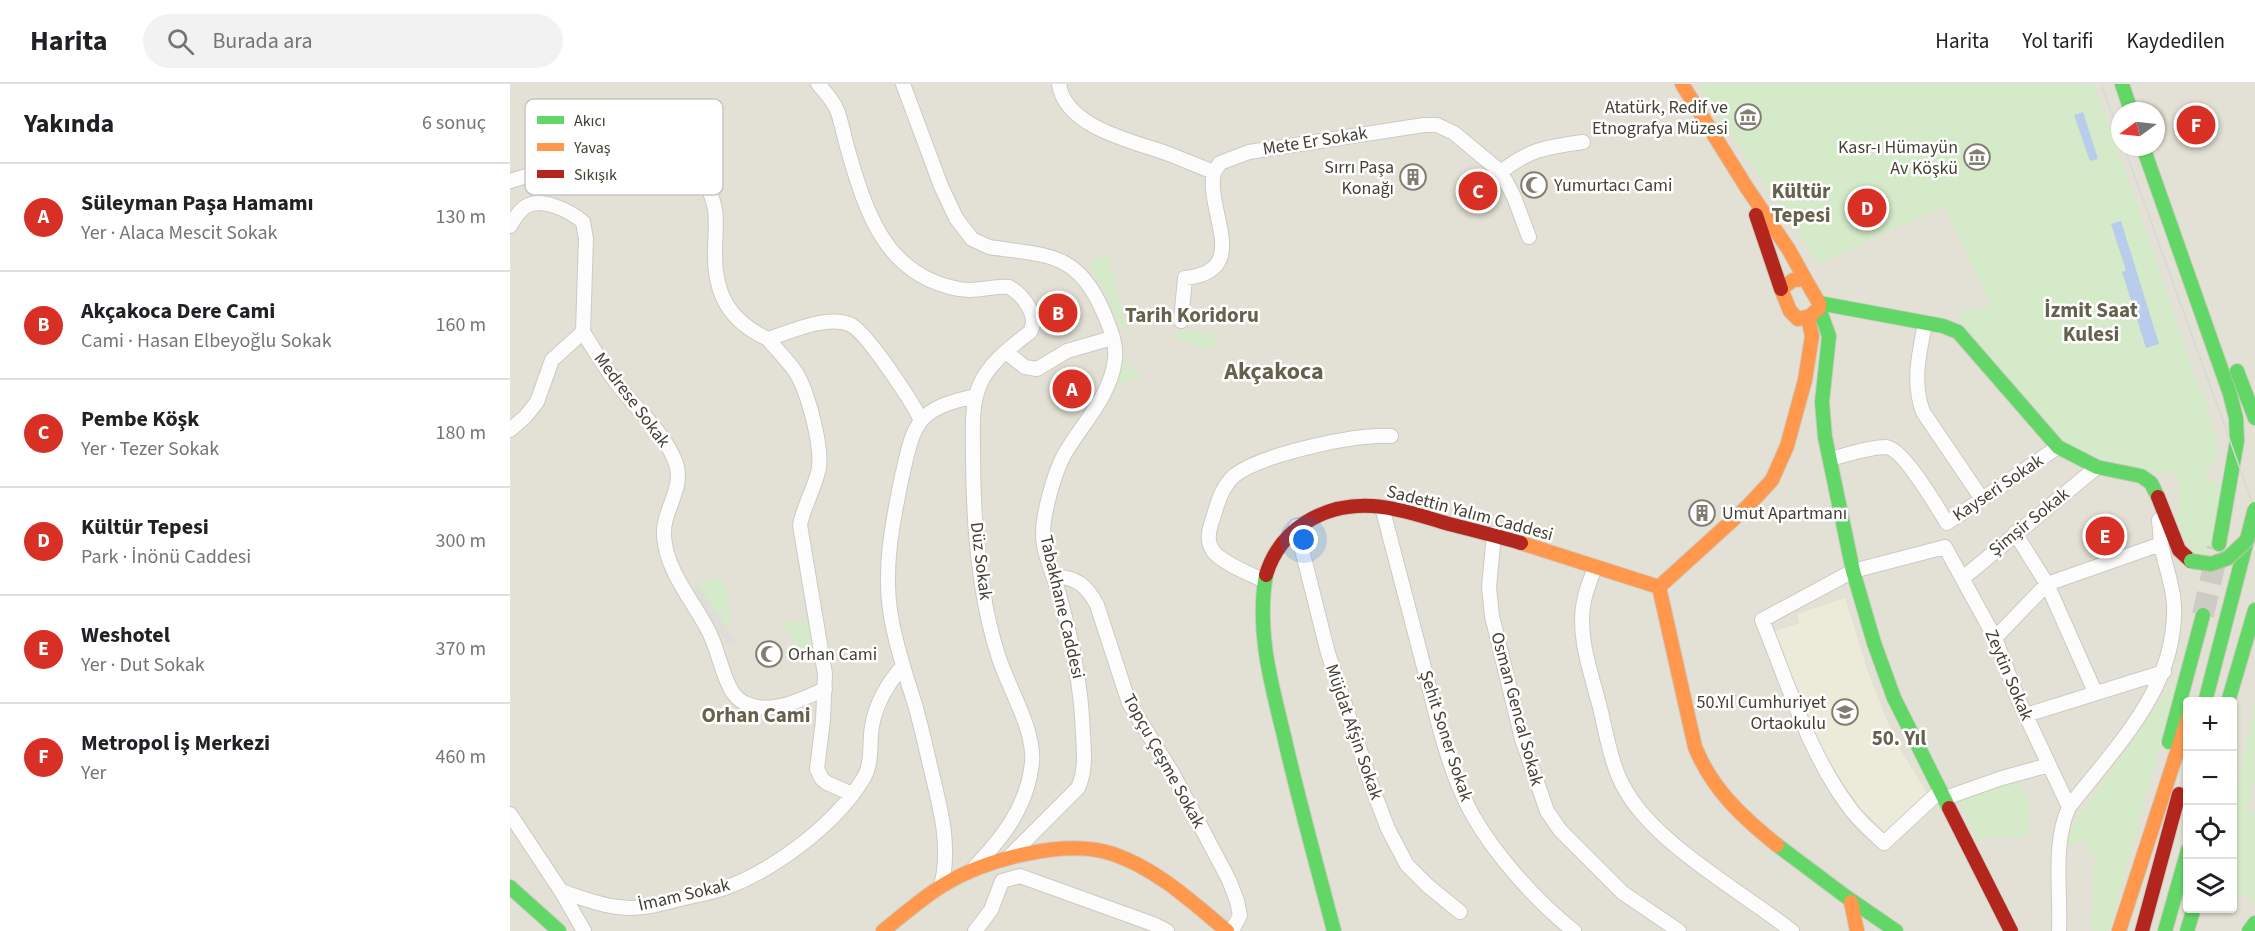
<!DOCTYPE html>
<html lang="tr">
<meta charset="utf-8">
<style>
:root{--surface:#fff;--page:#f2f2f2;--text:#202124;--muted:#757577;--line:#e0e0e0;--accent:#d93025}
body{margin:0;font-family:"Source Sans 3",sans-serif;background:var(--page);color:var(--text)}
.controls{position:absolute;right:18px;bottom:18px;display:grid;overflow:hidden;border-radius:6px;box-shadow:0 2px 4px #0004}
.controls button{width:54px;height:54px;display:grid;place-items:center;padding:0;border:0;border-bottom:2px solid var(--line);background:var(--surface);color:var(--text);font:30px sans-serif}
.compass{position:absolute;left:1601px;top:18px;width:54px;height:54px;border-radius:50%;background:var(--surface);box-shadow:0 2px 4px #0004;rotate:255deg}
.you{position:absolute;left:794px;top:456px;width:21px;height:21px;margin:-15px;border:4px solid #fff;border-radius:50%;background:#1a73e8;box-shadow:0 0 0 9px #1a73e833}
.badge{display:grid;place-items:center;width:39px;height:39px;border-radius:50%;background:var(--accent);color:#fff;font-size:20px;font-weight:700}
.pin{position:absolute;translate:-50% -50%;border:3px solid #fff;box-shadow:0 2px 6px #0006}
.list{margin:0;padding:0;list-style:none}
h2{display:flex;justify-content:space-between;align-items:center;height:78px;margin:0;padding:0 24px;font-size:26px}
h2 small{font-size:20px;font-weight:400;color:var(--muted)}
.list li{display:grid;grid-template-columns:39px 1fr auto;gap:18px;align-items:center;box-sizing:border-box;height:108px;padding:0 24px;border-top:2px solid var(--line)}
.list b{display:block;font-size:22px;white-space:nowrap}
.list p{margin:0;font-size:20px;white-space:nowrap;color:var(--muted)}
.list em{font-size:20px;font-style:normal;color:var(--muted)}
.icon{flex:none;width:33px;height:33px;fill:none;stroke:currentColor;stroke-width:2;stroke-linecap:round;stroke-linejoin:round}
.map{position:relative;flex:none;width:1745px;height:847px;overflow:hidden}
header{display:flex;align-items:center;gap:36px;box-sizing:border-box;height:84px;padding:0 30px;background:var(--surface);border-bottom:2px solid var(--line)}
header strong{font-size:28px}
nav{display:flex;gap:33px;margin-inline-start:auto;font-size:21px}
.search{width:420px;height:54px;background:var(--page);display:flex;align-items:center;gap:15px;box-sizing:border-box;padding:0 21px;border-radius:33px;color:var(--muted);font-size:22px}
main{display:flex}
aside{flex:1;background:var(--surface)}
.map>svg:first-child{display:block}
.residential{fill:#e3e1d5;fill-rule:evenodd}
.education{fill:#ecebda}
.green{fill:#d5eac8}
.parking{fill:#deddd8}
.water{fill:#b8ccec}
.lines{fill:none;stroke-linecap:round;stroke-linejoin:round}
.primary-tunnel{stroke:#cccbc4;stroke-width:22;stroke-dasharray:22 11;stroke-linecap:butt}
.street-casing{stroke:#cbcac4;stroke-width:16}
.fast-casing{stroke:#cdccbf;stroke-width:16}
.slow-casing{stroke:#cdccbf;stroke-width:16}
.jam-casing{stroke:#cdccbf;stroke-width:16}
.street{stroke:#fcfcfc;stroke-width:14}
.fast{stroke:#63d668;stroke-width:14}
.slow{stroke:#ff974d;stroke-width:14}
.jam{stroke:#b3261e;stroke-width:14}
.tram{stroke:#d8d8d7;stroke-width:1.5}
.fast-bridge-casing{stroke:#c5c1a4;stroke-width:16;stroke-linecap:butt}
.fast-bridge{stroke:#63d668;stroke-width:14}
.labels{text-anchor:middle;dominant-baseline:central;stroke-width:5;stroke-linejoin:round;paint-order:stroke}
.poi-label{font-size:18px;fill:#444134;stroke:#fff;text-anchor:end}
.street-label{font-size:18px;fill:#444134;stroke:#fff}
.quarter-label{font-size:21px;font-weight:bold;fill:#66614c;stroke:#fff}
.district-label{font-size:24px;font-weight:bold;fill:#66614c;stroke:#fff}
.key{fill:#fff;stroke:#c7c6c2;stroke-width:1.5}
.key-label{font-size:16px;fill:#444134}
</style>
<header>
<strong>Harita</strong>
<div class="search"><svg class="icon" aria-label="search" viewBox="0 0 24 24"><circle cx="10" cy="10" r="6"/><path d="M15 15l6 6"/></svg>Burada ara</div>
<nav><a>Harita</a><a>Yol tarifi</a><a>Kaydedilen</a></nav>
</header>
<main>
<aside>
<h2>Yakında<small>6 sonuç</small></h2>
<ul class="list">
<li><span class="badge">A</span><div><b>Süleyman Paşa Hamamı</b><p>Yer · Alaca Mescit Sokak</p></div><em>130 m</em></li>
<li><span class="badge">B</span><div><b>Akçakoca Dere Cami</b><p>Cami · Hasan Elbeyoğlu Sokak</p></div><em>160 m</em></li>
<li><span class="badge">C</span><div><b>Pembe Köşk</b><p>Yer · Tezer Sokak</p></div><em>180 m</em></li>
<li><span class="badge">D</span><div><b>Kültür Tepesi</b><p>Park · İnönü Caddesi</p></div><em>300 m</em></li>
<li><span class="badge">E</span><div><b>Weshotel</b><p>Yer · Dut Sokak</p></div><em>370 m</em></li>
<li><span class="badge">F</span><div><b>Metropol İş Merkezi</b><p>Yer</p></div><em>460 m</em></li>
</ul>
</aside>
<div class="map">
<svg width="1745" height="847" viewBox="0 0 1745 847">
<rect width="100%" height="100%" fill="#eeeee8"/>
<path class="residential" d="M0 0H1745V847H0ZM1610 27H1646V63H1610ZM1678 618H1722V824H1678Z"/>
<path class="education" d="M1335 514 1358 588 1384 655 1417 709 1374 748 1350 724 1314 670 1264 548 1290 539 1287 530Z"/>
<path class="green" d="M1187 0H1584L1641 161 1689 306H1692L1706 353 1707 365 1705 375 1698 383 1695 396 1713 400 1700 467 1689 471 1683 470 1667 438 1671 411 1666 390 1627 385 1560 363 1451 239 1449 228 1481 222 1435 122 1308 180Z
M598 172 618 252 612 246 596 208 580 183 585 175Z
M675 247 702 249 706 253V260L691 266 689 262 661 252Z
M615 278 632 293 605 303 604 301Z
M211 493 217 505V527L221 529 218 546 188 501Z
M270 538H300L309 586Z
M1669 591 1599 847H1583V844L1580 843 1585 770 1578 769V758L1556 761 1561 746 1571 729Z
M1745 620V699H1742L1737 727 1745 730V818L1725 804 1723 807V721Z
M1509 695 1512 708 1515 707 1521 733 1519 735 1520 741 1517 754 1492 752 1468 756 1447 713Z"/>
<path class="parking" d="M188 501 226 558 220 563 181 504Z"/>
<path class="water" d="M1573 28 1588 75 1580 77 1564 31Z
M1611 137 1649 260 1636 264 1612 188 1616 186 1601 140Z"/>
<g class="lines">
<path class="primary-tunnel" d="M1693 531 1708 464"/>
<g class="street-casing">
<path id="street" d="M308 0C315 8 323 16 327 26 332 39 334 53 338 66 356 129 376 192 449 205 467 209 482 201 499 203 512 210 530 232 520 248 501 263 480 278 470 300 461 321 463 346 463 368 463 433 468 509 488 571 498 604 525 645 522 679 517 724 492 754 463 785
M393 0 431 102 446 134 462 155 479 163C537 172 567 167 593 227 599 241 607 260 605 275 601 312 571 341 554 371 544 390 533 429 533 450 533 469 543 489 548 507 562 556 571 599 573 650 574 668 576 687 568 704L498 774
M549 0C555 43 622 57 656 69 672 75 688 82 704 88 695 128 743 187 675 194L671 237
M190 86C196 99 203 112 205 125 207 139 205 153 205 167 204 210 219 237 258 255 280 248 316 231 339 240 355 245 402 318 411 336
M704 88 710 79 739 68 914 41H927L944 49 991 88 1004 113 1019 153
M991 88C1019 65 1038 63 1073 58
M0 97 29 88 40 80
M0 142C4 135 8 128 15 123 31 112 60 127 73 138L76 155 73 248
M1415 240C1409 270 1402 298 1413 328L1472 415
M73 248C84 266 95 284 108 301 127 326 154 348 165 377 176 404 152 426 154 452 156 488 185 519 200 550 209 569 212 592 223 609 227 614 231 618 237 620 262 631 292 615 315 605
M258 255C267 266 277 276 285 287 298 307 312 361 309 384 305 404 294 421 290 441L315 590 313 636 307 685 312 695 317 699 342 710
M496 268 515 283 527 285 557 267 602 254
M0 346 15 333 27 318 42 276 73 248
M1320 375C1337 371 1358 363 1376 363 1393 364 1427 423 1437 439
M872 423C887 479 901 535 916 591 928 638 939 688 962 730 985 771 1027 818 1064 847
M1437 439 1548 363
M786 442 818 569 862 703 878 745 897 781 917 801 950 828
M1505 449 1537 500 1585 608
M984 450 979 503 982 532 1012 655 1037 727 1050 746 1113 809 1169 847
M1435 463 1485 554 1508 615 1559 723
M1085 483C1081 494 1076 506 1074 517 1067 549 1080 586 1088 616 1096 645 1100 681 1116 707 1147 761 1232 808 1282 847
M544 493C566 492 577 502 587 521L619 619 663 690 719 796 727 817 730 831 722 847
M1453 494 1587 383
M755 497C740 490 712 479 703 467 695 456 700 443 704 431 708 417 713 401 725 391 753 370 845 350 881 352
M1485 554 1537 500 1651 460
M1516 631 1654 588
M1430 707 1374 759C1362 748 1349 737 1339 723 1298 668 1278 599 1252 536L1343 487 1435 463
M1435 714 1492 694 1539 681
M0 730 51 807 74 847
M431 802C441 765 431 726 422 690 417 668 412 646 406 624 397 594 386 564 381 532 373 487 382 441 391 397 404 340 404 325 466 312
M51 807C69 813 88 821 108 823 128 826 147 821 166 816 182 812 199 809 215 804 264 786 325 741 353 695 363 680 359 659 362 642 366 619 378 599 393 582
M465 847 481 826 492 797 510 792 643 840 657 847
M1549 847C1551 806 1542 761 1559 723 1606 662 1667 604 1664 521 1663 499 1654 480 1651 459 1650 451 1650 443 1649 436"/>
</g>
<g class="fast-casing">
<path id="fast" d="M1612 0 1621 27
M1633 63 1720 310 1726 334 1727 357 1709 460
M1309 219 1433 242 1448 248 1548 363 1587 383 1631 392 1641 399 1648 413
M1309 224 1319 252 1312 318 1315 353 1343 487 1364 559 1384 614 1439 724
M1727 287 1745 334
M756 491C746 546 761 599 774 652 789 718 807 782 824 847
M1695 618 1737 456
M1718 618 1745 526
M1659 658 1693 531
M1267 761 1335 812 1386 847
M0 803 49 847
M1655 847 1678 766
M1677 847 1684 824
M1739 847 1745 839"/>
</g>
<g class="slow-casing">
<path id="slow" d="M1172 0 1237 104 1279 166 1295 195
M1295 195 1309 219V224L1300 232 1288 235 1280 227 1271 205 1283 196Z
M1011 459 1149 503
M1149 503 1185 663C1202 705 1232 733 1267 761
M1149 503 1237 423 1262 396 1277 362 1295 296 1302 252 1298 233
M1341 818 1347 847
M373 847C393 831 413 813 435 800 477 775 556 754 603 770 647 785 682 818 717 847
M1609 847 1678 634"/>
</g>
<g class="jam-casing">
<path id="jam" d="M1246 131 1271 205
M1648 413 1669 466 1681 477
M756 491C770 444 815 419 863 422 889 424 915 433 939 440 963 446 987 452 1011 459
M1439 724 1501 847
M1632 847 1669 710"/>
</g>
<use href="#street" class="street"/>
<use href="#fast" class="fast"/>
<use href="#slow" class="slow"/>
<use href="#jam" class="jam"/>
<path class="tram" d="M1591 0 1610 52
M1614 63 1745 426"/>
<g class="fast-bridge-casing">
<path id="fast-bridge" d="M1681 477 1701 480 1718 474 1737 456 1745 425"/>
</g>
<use href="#fast-bridge" class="fast-bridge"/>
</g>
<defs>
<g id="museum-ring" transform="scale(1.35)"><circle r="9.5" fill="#fff" stroke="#807e73" stroke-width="1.5"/><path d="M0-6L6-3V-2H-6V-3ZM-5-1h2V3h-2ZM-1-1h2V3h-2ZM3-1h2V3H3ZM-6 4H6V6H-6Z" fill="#807e73"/></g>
<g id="building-ring" transform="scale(1.35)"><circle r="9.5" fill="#fff" stroke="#807e73" stroke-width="1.5"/><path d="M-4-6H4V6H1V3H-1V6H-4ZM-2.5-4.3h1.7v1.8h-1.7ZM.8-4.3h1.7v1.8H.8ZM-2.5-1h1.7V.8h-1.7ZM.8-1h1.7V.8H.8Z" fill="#807e73"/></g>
<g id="mosque-ring" transform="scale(1.35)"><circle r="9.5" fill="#fff" stroke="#807e73" stroke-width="1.5"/><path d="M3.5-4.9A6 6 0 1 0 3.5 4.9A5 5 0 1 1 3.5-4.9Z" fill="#807e73"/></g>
<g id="school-ring" transform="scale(1.35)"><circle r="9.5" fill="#fff" stroke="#807e73" stroke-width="1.5"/><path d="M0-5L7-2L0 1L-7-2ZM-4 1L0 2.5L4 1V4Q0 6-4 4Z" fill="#807e73"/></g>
</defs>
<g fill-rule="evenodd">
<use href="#museum-ring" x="1238" y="33"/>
<use href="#museum-ring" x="1467" y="73"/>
<use href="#building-ring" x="903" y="93"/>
<use href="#mosque-ring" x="1024" y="101"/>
<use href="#building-ring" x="1192" y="429"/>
<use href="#mosque-ring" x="259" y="570"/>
<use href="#school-ring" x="1335" y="628"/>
</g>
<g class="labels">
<g class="poi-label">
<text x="1218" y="23">Atatürk, Redif ve<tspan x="1218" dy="21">Etnografya Müzesi</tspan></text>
<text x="1448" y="63">Kasr-ı Hümayün<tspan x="1448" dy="21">Av Köşkü</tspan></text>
<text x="884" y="83">Sırrı Paşa<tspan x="884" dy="21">Konağı</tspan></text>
<text x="1044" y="101" text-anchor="start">Yumurtacı Cami</text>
<text x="1212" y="429" text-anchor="start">Umut Apartmanı</text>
<text x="278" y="570" text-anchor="start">Orhan Cami</text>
<text x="1316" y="618">50.Yıl Cumhuriyet<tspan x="1316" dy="21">Ortaokulu</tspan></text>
</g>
<g class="street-label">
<text transform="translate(805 57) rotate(-9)">Mete Er Sokak</text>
<text transform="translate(122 316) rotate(53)">Medrese Sokak</text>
<text transform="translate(1488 404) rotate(-34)">Kayseri Sokak</text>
<text transform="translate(960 429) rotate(15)">Sadettin Yalım Caddesi</text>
<text transform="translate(1519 438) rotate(-39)">Şimşir Sokak</text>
<text transform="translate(471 477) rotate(83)">Düz Sokak</text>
<text transform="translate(552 523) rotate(77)">Tabakhane Caddesi</text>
<text transform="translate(1499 591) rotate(67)">Zeytin Sokak</text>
<text transform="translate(1007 625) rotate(75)">Osman Gencal Sokak</text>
<text transform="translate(844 648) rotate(71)">Müjdat Afşin Sokak</text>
<text transform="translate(936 652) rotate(72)">Şehit Soner Sokak</text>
<text transform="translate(654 677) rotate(61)">Topçu Çeşme Sokak</text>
<text transform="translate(174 811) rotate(-13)">İmam Sokak</text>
</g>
<g class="quarter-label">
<text x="1291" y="107">Kültür<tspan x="1291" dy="24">Tepesi</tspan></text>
<text x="1581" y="226">İzmit Saat<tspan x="1581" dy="24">Kulesi</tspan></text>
<text x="682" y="231">Tarih Koridoru</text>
<text x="246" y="631">Orhan Cami</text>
<text x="1389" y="654">50. Yıl</text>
</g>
<g class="district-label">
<text x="764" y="287">Akçakoca</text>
</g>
</g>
<rect x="15" y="15" width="198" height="96" rx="9" class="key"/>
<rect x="27" y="32" width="27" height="8" fill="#63d668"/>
<rect x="27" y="59" width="27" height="8" fill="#ff974d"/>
<rect x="27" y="86" width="27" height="8" fill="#b3261e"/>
<g class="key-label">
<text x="64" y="42">Akıcı</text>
<text x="64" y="69">Yavaş</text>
<text x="64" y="96">Sıkışık</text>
</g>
</svg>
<div class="controls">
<button>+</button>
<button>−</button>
<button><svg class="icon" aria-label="locate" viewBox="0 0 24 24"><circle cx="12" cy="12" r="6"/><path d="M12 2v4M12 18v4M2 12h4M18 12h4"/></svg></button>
<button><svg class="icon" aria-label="layers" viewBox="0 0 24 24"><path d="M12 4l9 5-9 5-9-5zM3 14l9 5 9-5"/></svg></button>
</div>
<svg class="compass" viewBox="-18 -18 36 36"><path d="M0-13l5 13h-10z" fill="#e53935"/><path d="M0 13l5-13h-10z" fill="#757577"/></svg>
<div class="you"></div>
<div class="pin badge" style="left:562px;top:305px">A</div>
<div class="pin badge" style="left:548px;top:229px">B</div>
<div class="pin badge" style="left:968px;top:107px">C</div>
<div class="pin badge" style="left:1357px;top:124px">D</div>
<div class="pin badge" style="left:1595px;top:452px">E</div>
<div class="pin badge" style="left:1686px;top:41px">F</div>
</div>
</main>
